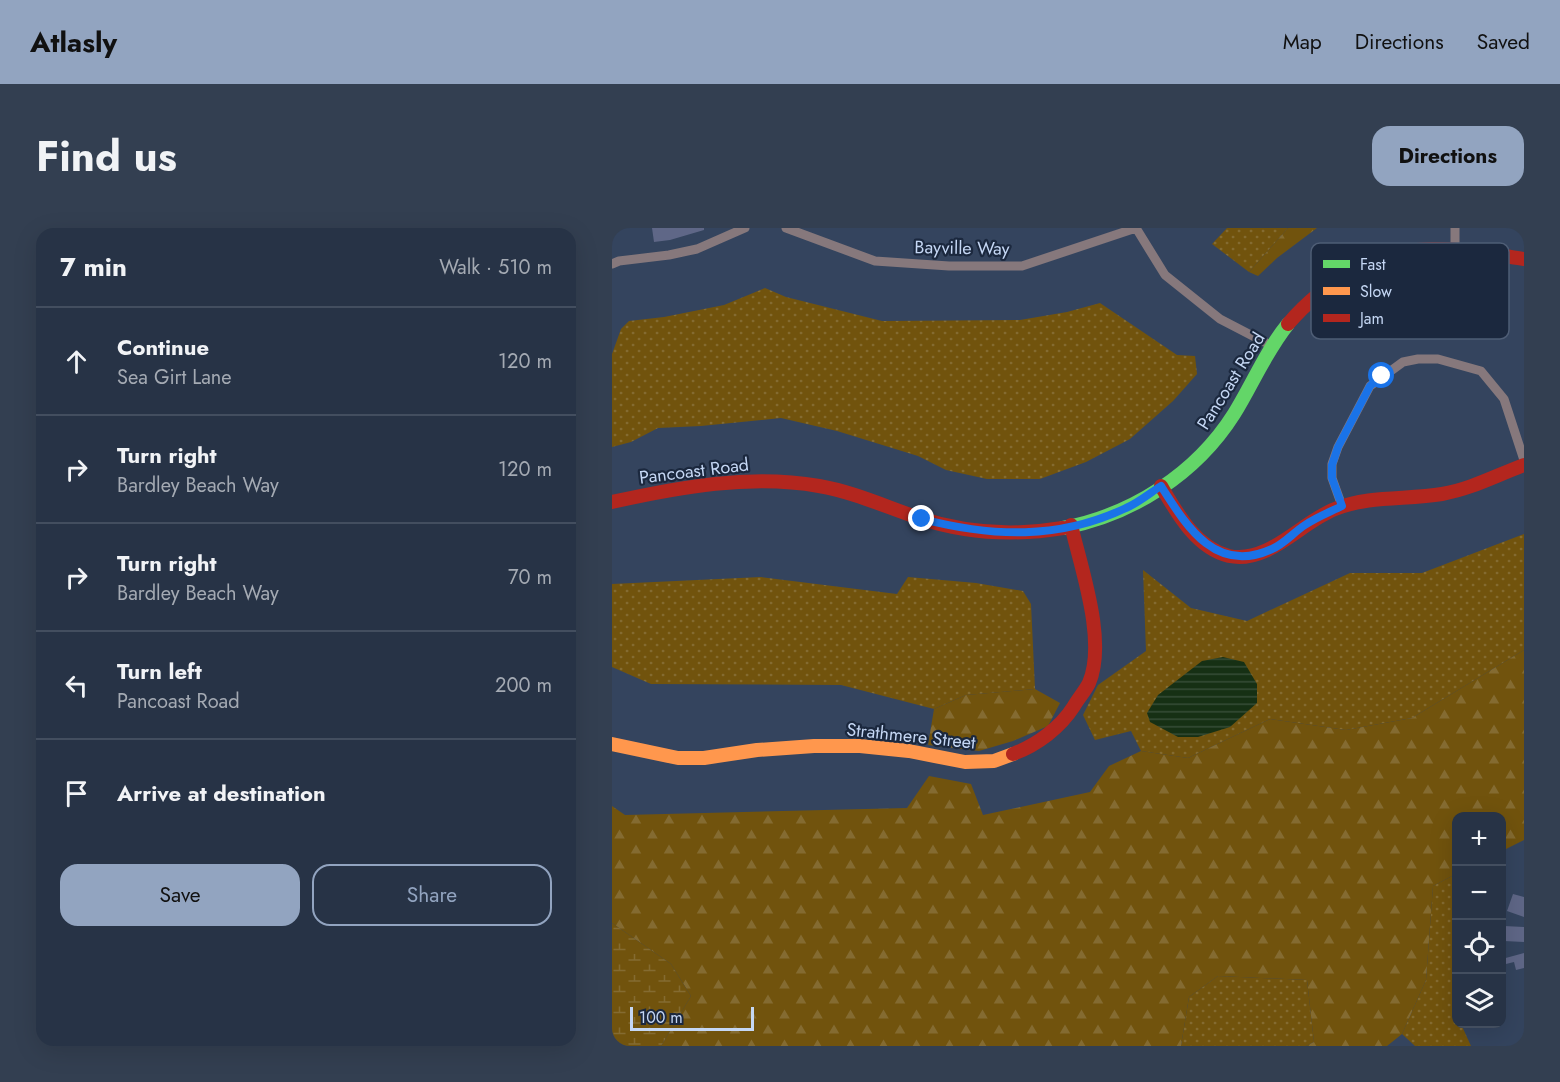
<!DOCTYPE html>
<meta charset="utf-8">
<style>
:root{--surface:#273346;--page:#333f51;--text:#f1f3f6;--muted:#a4aab3;--line:#434e5f;--accent:#92a4c0}
body{margin:0;font-family:Jost,sans-serif;background:var(--page);color:var(--text)}
.controls{position:absolute;right:18px;bottom:18px;display:grid;overflow:hidden;border-radius:12px;box-shadow:0 6px 24px #0002}
.controls button{width:54px;height:54px;display:grid;place-items:center;padding:0;border:0;border-bottom:2px solid var(--line);background:var(--surface);color:var(--text);font:30px sans-serif}
.scale{position:absolute;left:18px;bottom:15px;width:124px;box-sizing:border-box;padding-left:6px;border:3px solid #c5d7f4;border-top:0;font-size:16px;line-height:21px;white-space:nowrap;color:#c5d7f4;-webkit-text-stroke:4px #1b283e;paint-order:stroke}
.stop{position:absolute;width:18px;height:18px;margin:-14px;border:4px solid #1a73e8;border-radius:50%;background:#fff}
.stop.end{background:#1a73e8;border-color:#fff;box-shadow:0 2px 6px #0008}
.list{margin:0;padding:0;list-style:none}
h2{display:flex;justify-content:space-between;align-items:center;height:78px;margin:0;padding:0 24px;font-size:26px}
h2 small{font-size:20px;font-weight:400;color:var(--muted)}
.list li{display:grid;grid-template-columns:39px 1fr auto;gap:18px;align-items:center;box-sizing:border-box;height:108px;padding:0 24px;border-top:2px solid var(--line)}
.list b{display:block;font-size:22px;white-space:nowrap}
.list p{margin:0;font-size:20px;white-space:nowrap;color:var(--muted)}
.list em{font-size:20px;font-style:normal;color:var(--muted)}
.actions{display:flex;gap:12px;padding:18px 24px}
.actions a{flex:1;padding:14px 0;border:2px solid var(--accent);border-radius:18px;text-align:center;font-size:21px;color:var(--accent)}
.actions .main{background:var(--accent);color:#111}
.icon{flex:none;width:33px;height:33px;fill:none;stroke:currentColor;stroke-width:2;stroke-linecap:round;stroke-linejoin:round}
.map{position:relative;flex:none;width:912px;height:818px;overflow:hidden;border-radius:18px}
header{display:flex;align-items:center;gap:36px;box-sizing:border-box;height:84px;padding:0 30px;background:var(--accent);color:#111}
header strong{font-size:28px}
nav{display:flex;gap:33px;margin-inline-start:auto;font-size:21px}
.intro{display:flex;align-items:center;justify-content:space-between;box-sizing:border-box;height:144px;padding:0 36px}
h1{margin:0;font-size:42px}
.button{padding:15px 27px;border-radius:18px;background:var(--accent);color:#111;font-size:21px;font-weight:700}
main{display:flex;gap:36px;padding:0 36px}
aside{flex:1;background:var(--surface);border-radius:18px;box-shadow:0 6px 24px #0002}
.map>svg:first-child{display:block}
.grass{fill:url(#grass-dots)}
.forest{fill:url(#forest-firs)}
.wetland{fill:url(#wetland-marsh)}
.water{fill:url(#water-rules)}
.building{fill:#5f6787}
.lines{fill:none;stroke-linecap:round;stroke-linejoin:round}
.street{stroke:#86787c;stroke-width:9}
.fast{stroke:#63d668;stroke-width:14}
.slow{stroke:#ff974d;stroke-width:14}
.jam{stroke:#b3261e;stroke-width:14}
.route{stroke:#1a73e8;stroke-width:8}
.labels{text-anchor:middle;dominant-baseline:central;stroke-width:4.5;stroke-linejoin:round;paint-order:stroke}
.street-label{font-size:18px;fill:#c5d7f4;stroke:#1b283e}
.key{fill:#1b283e;stroke:#4e5d75;stroke-width:1.5}
.key-label{font-size:16px;fill:#c5d7f4}
</style>
<header>
<strong>Atlasly</strong>
<nav><a>Map</a><a>Directions</a><a>Saved</a></nav>
</header>
<div class="intro"><h1>Find us</h1><a class="button">Directions</a></div>
<main>
<aside>
<h2>7 min<small>Walk · 510 m</small></h2>
<ul class="list">
<li><svg class="icon" aria-label="ahead" viewBox="0 0 24 24"><path d="M12 20V5M6 11l6-6 6 6"/></svg><div><b>Continue</b><p>Sea Girt Lane</p></div><em>120 m</em></li>
<li><svg class="icon" aria-label="right" viewBox="0 0 24 24"><path d="M7 20v-9h11M14 6l5 5-5 5"/></svg><div><b>Turn right</b><p>Bardley Beach Way</p></div><em>120 m</em></li>
<li><svg class="icon" aria-label="right" viewBox="0 0 24 24"><path d="M7 20v-9h11M14 6l5 5-5 5"/></svg><div><b>Turn right</b><p>Bardley Beach Way</p></div><em>70 m</em></li>
<li><svg class="icon" aria-label="left" viewBox="0 0 24 24"><path d="M17 20v-9H6M10 6l-5 5 5 5"/></svg><div><b>Turn left</b><p>Pancoast Road</p></div><em>200 m</em></li>
<li><svg class="icon" aria-label="arrive" viewBox="0 0 24 24"><path d="M6 21V4h12l-3 4 3 4H6"/></svg><div><b>Arrive at destination</b></div></li>
</ul>
<div class="actions"><a class="main">Save</a><a>Share</a></div>
</aside>
<div class="map">
<svg width="912" height="818" viewBox="0 0 912 818">
<defs>
<pattern id="grass-dots" width="8" height="8" patternUnits="userSpaceOnUse" patternTransform="scale(1.5)"><rect width="8" height="8" fill="#71530d"/><path d="M2 2h.1M6 6h.1" fill="none" stroke="#846b31" stroke-width="1.8" stroke-linecap="round"/></pattern>
<pattern id="forest-firs" width="22" height="20" patternUnits="userSpaceOnUse" patternTransform="scale(1.5)"><rect width="22" height="20" fill="#71530d"/><path d="M5 1l3.5 6h-7zM16 11l3.5 6h-7z" fill="#846b31"/></pattern>
<pattern id="wetland-marsh" width="20" height="14" patternUnits="userSpaceOnUse" patternTransform="scale(1.5)"><rect width="20" height="14" fill="#71530d"/><path d="M1 5h8M5 5V1M11 12h8M15 12V8" fill="none" stroke="#846b31"/></pattern>
<pattern id="water-rules" width="6" height="5" patternUnits="userSpaceOnUse" patternTransform="scale(1.5)"><rect width="6" height="5" fill="#163014"/><path d="M0 2.5h6" fill="none" stroke="#364d37"/></pattern>
</defs>
<rect width="100%" height="100%" fill="#34445e"/>
<path class="grass" d="M615 0H676L637 44 600 16Z
M153 60 174 69 270 93 408 92 455 84 488 75 565 127 583 128 585 146 561 173 518 211 474 234 428 251H375L334 242 306 228 225 203 169 190 89 198 46 200 19 214 0 219V126L9 101 17 93 52 89 112 77Z
M912 306V422L800 490 734 502 658 491 576 530 529 523 519 503 483 512 471 487 486 457 534 423 531 342 579 380 635 393 738 345H810Z
M149 349 285 366 296 349 364 355 411 363 419 376 423 461 354 467 322 481 229 457 39 456 0 439V356Z
M844 646V770L841 779 844 786V796H849L859 818H803L790 806 814 752 821 658Z
M606 748 695 752 702 814 694 818H569L577 769Z"/>
<path class="forest" d="M676 0H705L665 30 646 48 637 44Z
M912 422V612L890 623V588H844V646L821 658 814 752 790 806 775 818H694L702 814 695 752 606 748 577 769 569 818H49L79 768 59 736 0 695V578L13 587 295 580 317 548 359 556 371 587 478 564 497 538 529 523 576 530 658 491 734 502 800 490Z
M423 461 448 475 436 498 401 513 367 523 316 517 322 481 354 467Z"/>
<path class="wetland" d="M0 695 59 736 79 768 49 818H0Z"/>
<path class="water" d="M611 429 632 434 645 456V475L618 499 586 509H566L538 494 535 485 546 467 590 433Z"/>
<path class="building" d="M40 0H92V2L58 12 42 14Z
M901 666 912 669V689L895 683Z
M892 698 912 699V714L892 713Z
M912 725V740L904 742 902 734 890 737V731Z"/>
<g class="lines">
<path class="street" d="M174 0 263 33 337 38H410L524 0
M524 0 553 47 608 91 662 119
M843 24V0
M0 36 7 33 57 27 85 21 133 0
M730 278 720 250V236L726 219 758 158 791 134 806 131H826L869 143 892 171 912 232"/>
<path class="fast" d="M451 300C520 287 584 246 622 186 640 157 654 123 676 96"/>
<path class="slow" d="M0 516 66 530H92L145 522 202 518H248L297 523 353 534 382 533 401 526"/>
<path class="jam" d="M676 96C711 55 765 22 820 21 847 20 885 27 912 31
M549 258C565 285 584 320 617 328 657 336 689 294 723 281 758 267 794 272 830 266 859 261 885 247 912 237
M0 274C68 259 138 246 207 258 242 264 274 279 307 290 353 305 403 308 451 300
M401 526C425 517 448 500 462 478 466 471 473 463 477 455 495 413 469 340 459 297"/>
</g>
<g class="lines">
<path class="route" d="M310 291C380 309 447 312 514 280 526 275 538 265 549 258 575 299 604 347 660 321 672 316 682 304 693 297 705 289 718 284 730 278L720 250V237L726 219 758 158 770 148"/>
</g>
<g class="labels">
<g class="street-label">
<text transform="translate(350 20) rotate(1)">Bayville Way</text>
<text transform="translate(619 153) rotate(-58)">Pancoast Road</text>
<text transform="translate(82 243) rotate(-7)">Pancoast Road</text>
<text transform="translate(299 508) rotate(6)">Strathmere Street</text>
</g>
</g>
<rect x="699" y="15" width="198" height="96" rx="9" class="key"/>
<rect x="711" y="32" width="27" height="8" fill="#63d668"/>
<rect x="711" y="59" width="27" height="8" fill="#ff974d"/>
<rect x="711" y="86" width="27" height="8" fill="#b3261e"/>
<g class="key-label">
<text x="748" y="42">Fast</text>
<text x="748" y="69">Slow</text>
<text x="748" y="96">Jam</text>
</g>
</svg>
<div class="controls">
<button>+</button>
<button>−</button>
<button><svg class="icon" aria-label="locate" viewBox="0 0 24 24"><circle cx="12" cy="12" r="6"/><path d="M12 2v4M12 18v4M2 12h4M18 12h4"/></svg></button>
<button><svg class="icon" aria-label="layers" viewBox="0 0 24 24"><path d="M12 4l9 5-9 5-9-5zM3 14l9 5 9-5"/></svg></button>
</div>
<div class="scale">100 m</div>
<div class="stop" style="left:770px;top:148px"></div>
<div class="stop end" style="left:310px;top:291px"></div>
</div>
</main>
